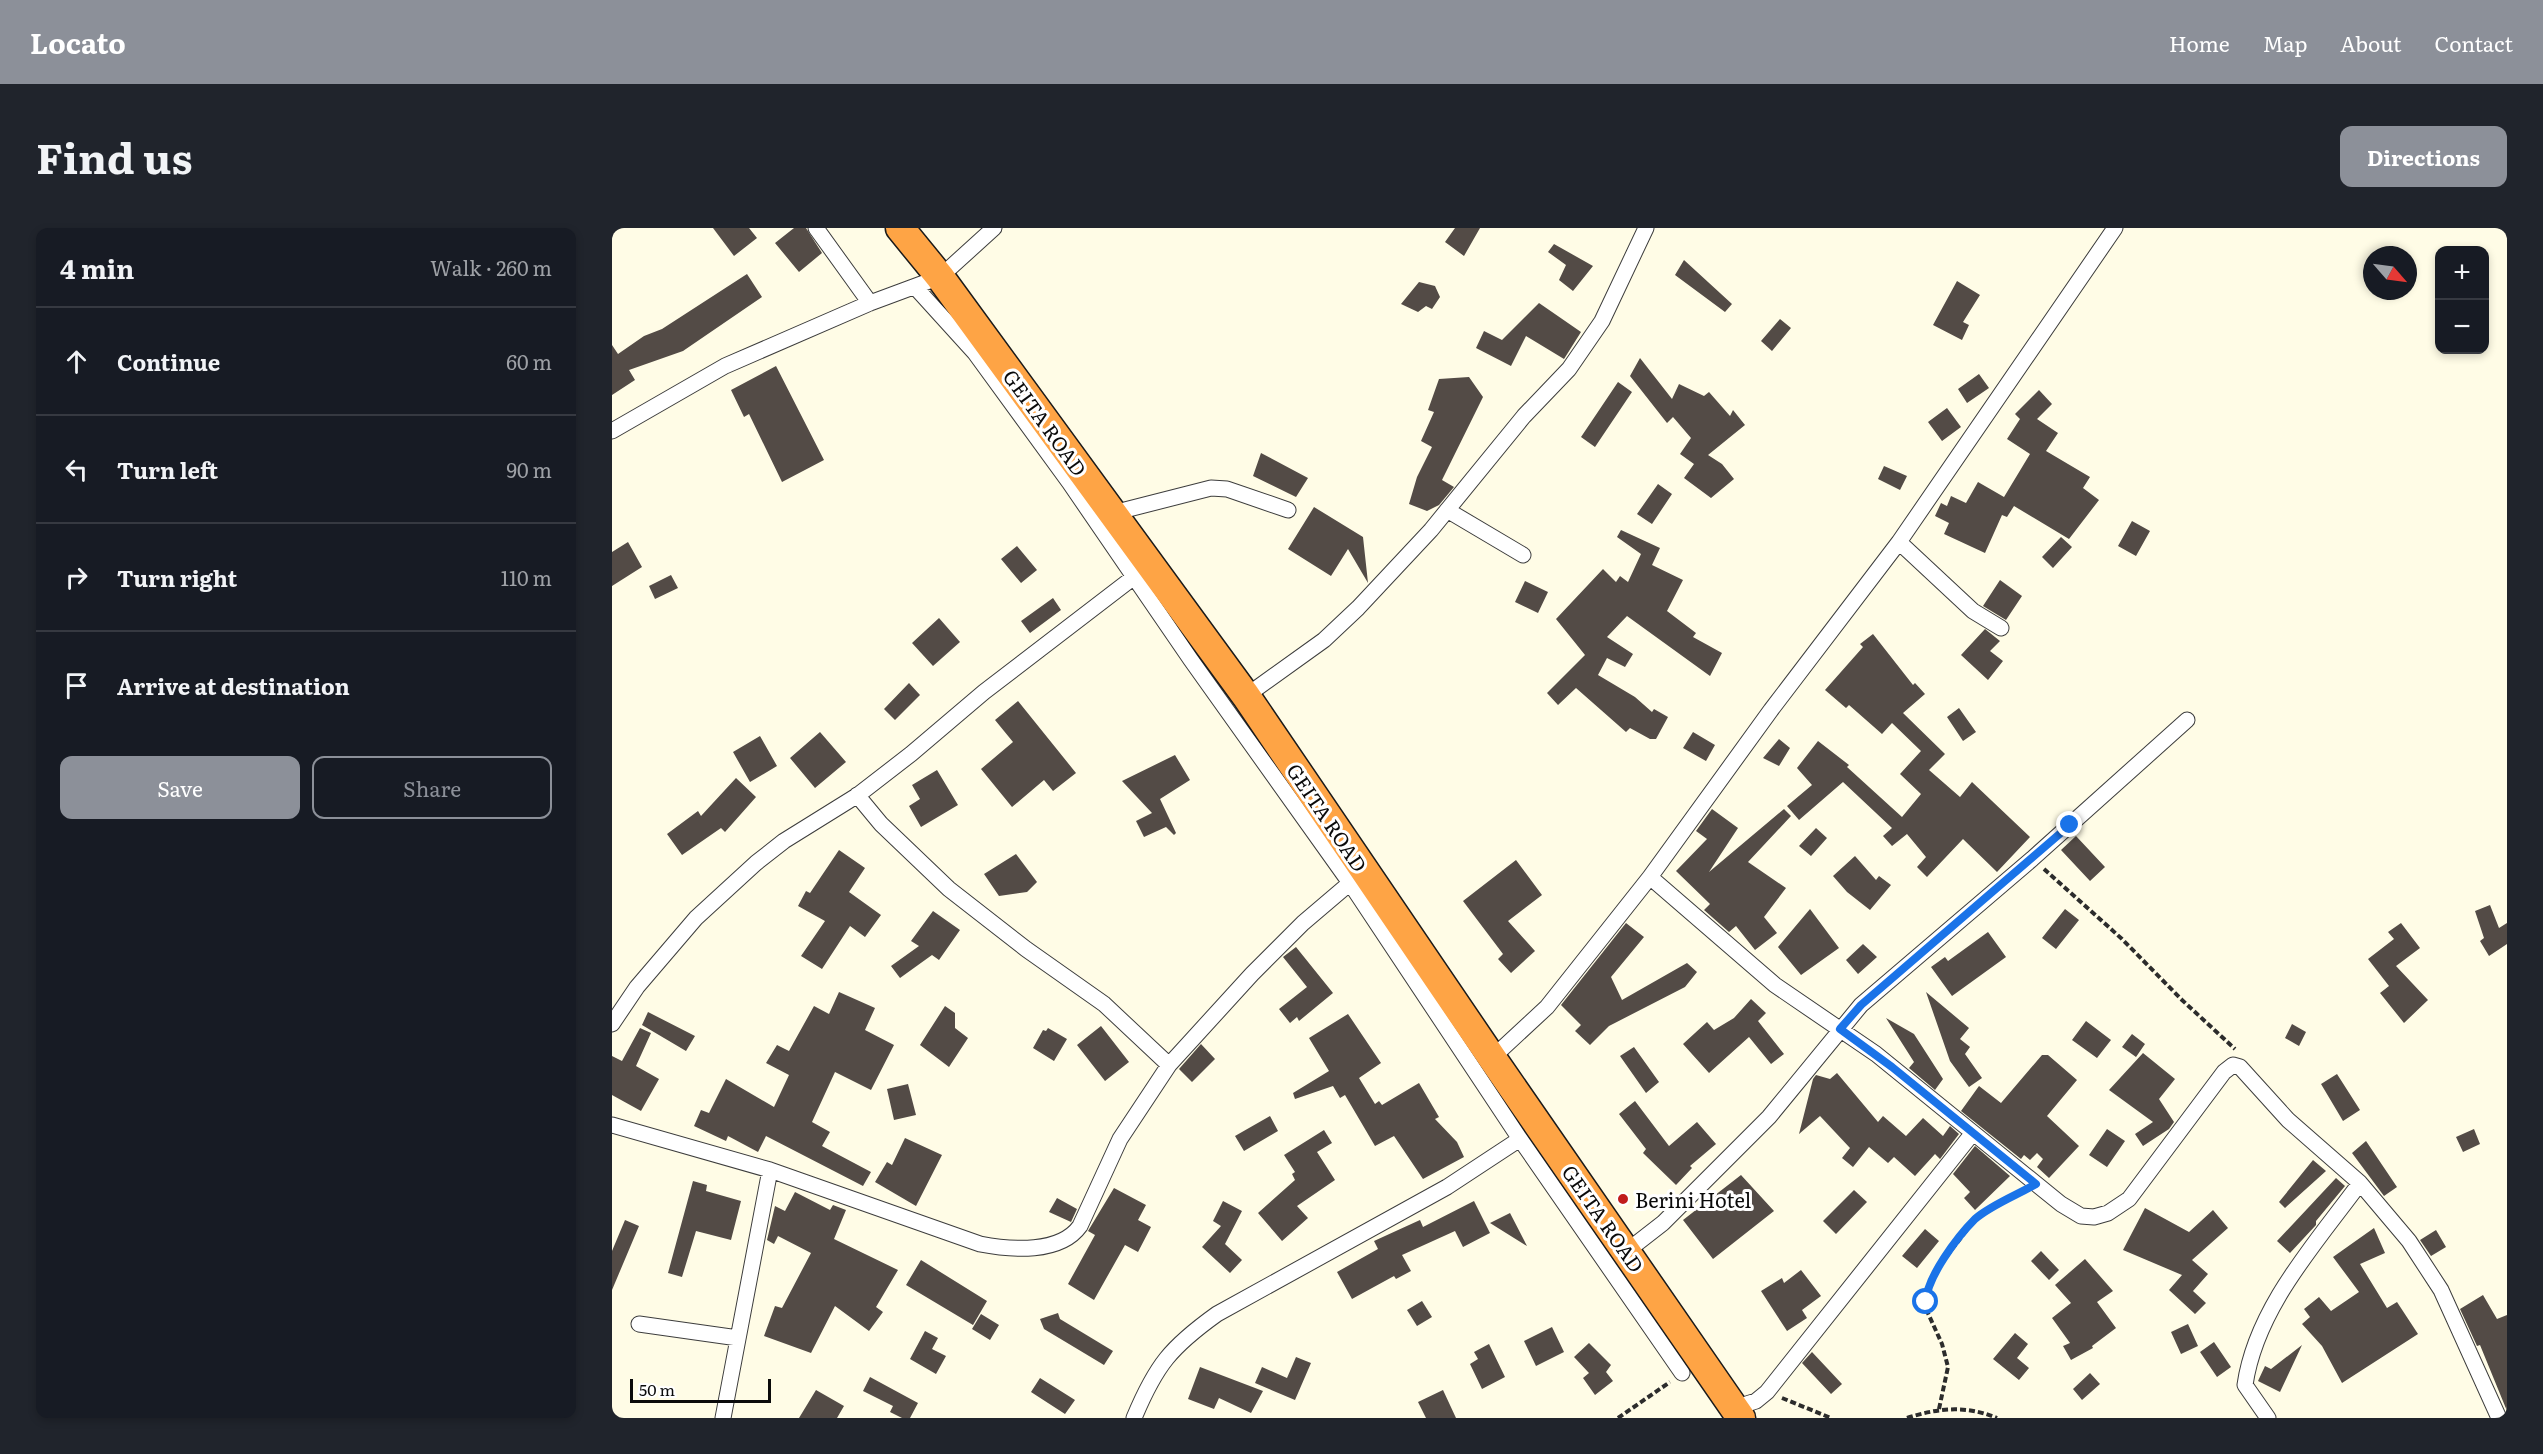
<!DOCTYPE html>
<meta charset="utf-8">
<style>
:root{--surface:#171b24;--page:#20242c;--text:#f1f3f6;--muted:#9ea1a6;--line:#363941;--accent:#8c9099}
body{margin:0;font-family:Literata,serif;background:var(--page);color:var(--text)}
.controls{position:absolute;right:18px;top:18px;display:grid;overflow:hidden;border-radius:12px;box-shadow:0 3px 9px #0003}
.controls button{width:54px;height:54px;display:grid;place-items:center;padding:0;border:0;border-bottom:2px solid var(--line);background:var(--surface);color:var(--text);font:30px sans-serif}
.compass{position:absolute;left:1751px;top:18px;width:54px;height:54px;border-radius:50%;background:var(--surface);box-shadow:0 3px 9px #0003;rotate:118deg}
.scale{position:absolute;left:18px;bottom:15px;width:141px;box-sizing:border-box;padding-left:6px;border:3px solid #0a0a0a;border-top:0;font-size:16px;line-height:21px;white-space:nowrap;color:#0a0a0a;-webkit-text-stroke:4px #fff;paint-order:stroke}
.stop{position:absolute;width:18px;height:18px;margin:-14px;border:4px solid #1a73e8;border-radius:50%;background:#fff}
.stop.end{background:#1a73e8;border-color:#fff;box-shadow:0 2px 6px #0008}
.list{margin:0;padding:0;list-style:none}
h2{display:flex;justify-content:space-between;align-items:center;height:78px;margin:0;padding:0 24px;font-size:26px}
h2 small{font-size:20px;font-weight:400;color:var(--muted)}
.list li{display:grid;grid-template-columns:39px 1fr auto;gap:18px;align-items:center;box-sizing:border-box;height:108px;padding:0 24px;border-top:2px solid var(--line)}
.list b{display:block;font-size:22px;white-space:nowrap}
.list em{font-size:20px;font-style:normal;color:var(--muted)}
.actions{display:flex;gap:12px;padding:18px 24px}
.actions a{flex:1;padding:14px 0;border:2px solid var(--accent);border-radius:12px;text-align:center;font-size:21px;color:var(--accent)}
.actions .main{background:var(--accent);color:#fff}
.icon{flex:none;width:33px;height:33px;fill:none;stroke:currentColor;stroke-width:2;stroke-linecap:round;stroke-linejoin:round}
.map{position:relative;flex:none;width:1895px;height:1190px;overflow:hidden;border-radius:12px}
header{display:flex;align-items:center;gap:36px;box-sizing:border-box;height:84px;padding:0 30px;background:var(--accent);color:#fff}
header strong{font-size:28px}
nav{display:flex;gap:33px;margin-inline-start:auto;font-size:21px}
.intro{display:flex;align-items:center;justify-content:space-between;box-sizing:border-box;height:144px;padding:0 36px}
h1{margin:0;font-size:42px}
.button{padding:15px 27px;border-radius:12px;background:var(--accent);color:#fff;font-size:21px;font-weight:700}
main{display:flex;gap:36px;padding:0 36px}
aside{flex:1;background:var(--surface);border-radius:12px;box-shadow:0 3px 9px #0003}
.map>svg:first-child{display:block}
.building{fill:#534b46}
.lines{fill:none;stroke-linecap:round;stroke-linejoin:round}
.street-casing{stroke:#3d3d3d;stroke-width:17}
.highway-casing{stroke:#1b1b1b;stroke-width:31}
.path{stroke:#2c2c2c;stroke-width:4;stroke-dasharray:6 3;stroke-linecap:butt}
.street{stroke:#fff;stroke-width:15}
.highway{stroke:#fea445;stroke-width:28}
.route{stroke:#1a73e8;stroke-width:8}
.poi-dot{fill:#c11c1b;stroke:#fff;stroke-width:2}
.labels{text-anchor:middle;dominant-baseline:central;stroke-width:6;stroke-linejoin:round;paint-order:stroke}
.street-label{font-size:20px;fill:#0a0a0a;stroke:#fff}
.poi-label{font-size:20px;fill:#0a0a0a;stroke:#fff;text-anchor:start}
</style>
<header>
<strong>Locato</strong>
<nav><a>Home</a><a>Map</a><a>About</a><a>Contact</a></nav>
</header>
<div class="intro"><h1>Find us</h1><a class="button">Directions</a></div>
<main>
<aside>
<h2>4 min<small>Walk · 260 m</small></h2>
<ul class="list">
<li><svg class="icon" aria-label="ahead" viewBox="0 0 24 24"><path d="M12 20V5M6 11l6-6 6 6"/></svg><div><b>Continue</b></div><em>60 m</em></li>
<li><svg class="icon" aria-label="left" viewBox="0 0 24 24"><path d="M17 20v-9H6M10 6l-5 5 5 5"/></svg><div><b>Turn left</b></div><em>90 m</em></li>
<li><svg class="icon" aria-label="right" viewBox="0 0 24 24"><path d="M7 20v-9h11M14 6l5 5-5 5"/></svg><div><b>Turn right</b></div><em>110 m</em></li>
<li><svg class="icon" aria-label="arrive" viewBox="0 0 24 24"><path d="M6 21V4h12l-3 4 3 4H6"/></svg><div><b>Arrive at destination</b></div></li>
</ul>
<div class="actions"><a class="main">Save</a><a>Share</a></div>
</aside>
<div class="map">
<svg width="1895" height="1190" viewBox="0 0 1895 1190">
<rect width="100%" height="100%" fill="#fffce6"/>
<path class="building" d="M101 0H137L145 10 122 28Z
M182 0H194L210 25 187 44 163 15Z
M843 0H868L852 28 833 14Z
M942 16 981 38 961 63 947 52 954 37 936 24Z
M1072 32 1120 76 1113 84 1063 47Z
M135 46 150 69 71 123 17 142 23 152 0 167V117L6 126 32 108 50 101Z
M1345 53 1368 67 1351 94 1357 97 1350 112 1321 97Z
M807 54 823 58 828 69 820 81 814 78 806 84 789 76Z
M927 75 969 104 952 131 914 108 899 138 864 120 872 103 890 112Z
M1168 91 1179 100 1160 123 1149 113Z
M1028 130 1060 171 1067 156 1092 168 1097 164 1118 188 1121 182 1133 197 1096 227 1110 236 1122 251 1099 270 1072 250 1082 236 1068 226 1079 210 1061 189 1055 195 1018 148Z
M164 138 212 232 170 254 137 186 132 189 119 162Z
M1367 146 1377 160 1355 175 1346 161Z
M857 149 871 169 830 252 842 259 827 277 815 283 797 276 805 249 820 219 809 213 822 184 816 182 827 151Z
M1006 154 1020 164 983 219 969 209Z
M1427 162 1440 176 1425 191 1446 205 1434 223 1478 249 1471 260 1487 272 1457 311 1402 278 1395 289 1390 287 1373 325 1332 306 1337 295 1323 288 1329 275 1335 278 1339 268 1354 275 1366 254 1392 269 1418 226 1395 211 1408 191 1403 186Z
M1335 180 1349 199 1330 213 1316 194Z
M649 225 696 250 684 269 641 248Z
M1272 238 1295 248 1288 262 1266 251Z
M1046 256 1060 266 1040 296 1025 286Z
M702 279 751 309 756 355 736 321 719 348 676 321Z
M1520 293 1538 303 1524 328 1506 318Z
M1009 302 1048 320 1040 337 1071 352 1055 383 1084 405 1081 409 1110 425 1098 448 1015 388 995 409 1021 426 1013 439 995 430 986 447 1023 469 1040 484 1042 481 1056 489 1044 511H1038L1018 500 1014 504 964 460 946 477 935 465 973 427 944 391 991 341 1004 354 1008 348 1016 354 1029 326 1005 309Z
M1449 309 1460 319 1441 340 1430 329Z
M16 314 30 339 0 358V324Z
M405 318 425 342 409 355 389 331Z
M59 347 66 360 43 371 37 358Z
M1388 352 1410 368 1394 392 1371 378Z
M913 353 936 364 926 385 903 374Z
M441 370 449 382 418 405 409 393Z
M327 390 348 414 321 438 300 415Z
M1373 401 1388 413 1378 423 1391 433 1376 452 1349 427Z
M1261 406 1301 457 1303 455 1313 466 1291 485 1333 526 1317 542 1348 569 1360 554 1418 609 1385 644 1351 611 1315 649 1305 639 1314 629 1295 606 1280 618 1271 608 1280 600 1231 554 1187 592 1175 578 1200 557 1185 540 1206 513 1237 537 1235 539 1290 589 1309 566 1288 546 1309 523 1280 495 1270 506 1237 477 1234 480 1213 462 1251 419 1248 416Z
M297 455 308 467 283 492 272 481Z
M406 473 464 545 441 563 432 552 400 579 369 541 401 514 383 492Z
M1347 480 1364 504 1351 513 1335 489Z
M208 504 234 534 203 560 178 530Z
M1081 504 1103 517 1094 533 1071 520Z
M148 508 165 538 138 554 121 524Z
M1167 511 1178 520 1167 538 1151 530Z
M563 527 578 552 548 571 564 605 562 607 554 599 532 609 524 593 540 585 510 553Z
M325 542 346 577 309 599 297 578 308 571 300 557Z
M124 550 144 569 113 604 109 600 70 627 55 606 86 583 89 588Z
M1100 581 1126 600 1097 644 1172 581 1179 588 1136 634 1174 660 1152 689 1165 705 1143 722 1124 698 1117 704 1092 682 1098 676 1064 643 1095 611 1084 603Z
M1204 600 1215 610 1199 628 1187 618Z
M1464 608 1493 639 1478 653 1449 622Z
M227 622 253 640 237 664 269 687 253 709 238 698 210 741 189 728 213 693 186 678 194 663 198 665Z
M404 626 425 654 415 664 387 668 372 646Z
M1243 628 1264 652 1267 648 1279 657 1258 682 1235 664 1221 648Z
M904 632 930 667 896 693 923 723 899 745 886 731 891 726 851 673Z
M1878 677 1887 700 1895 695V716L1877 728 1868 713 1872 710 1863 683Z
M1198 681 1227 720 1189 747 1166 719Z
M1453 681 1467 692 1444 721 1430 710Z
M321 683 348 702 327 732 320 727 288 750 279 738 307 718 299 713Z
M1014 695 1032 709 999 749 1010 772 1075 735 1085 744 1073 759 997 798 978 817 963 803 969 797 949 777Z
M1789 695 1808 720 1784 738 1816 772 1792 795 1768 765 1777 758 1756 731 1782 711 1776 704Z
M1376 704 1394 729 1340 768 1319 739 1333 729 1336 733Z
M1251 716 1265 729 1246 746 1234 732Z
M684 719 721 765 687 793 685 789 678 795 667 781 695 759 671 729Z
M227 764 263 780 253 802 282 817 259 862 223 844 200 894 218 904 210 918 259 944 251 958 154 908 146 924 116 908 114 913 82 898 89 882 97 885 114 851 162 879 177 847 154 835 165 817 177 823 202 778 217 786Z
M1314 764 1357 800 1348 811 1358 819 1353 826 1370 850 1357 859 1338 833Z
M1139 771 1154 785 1146 793 1172 826 1159 836 1137 809 1097 845 1071 816 1095 794 1102 802 1122 790Z
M333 778 343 785V800L356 810 337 839 308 817Z
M36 784 83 808 74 823 30 797Z
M736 786 769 835 747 850 763 876 767 873 770 877 807 855 827 889 823 891 845 914 852 929 811 951 782 908 763 918 733 867 728 870 721 858 683 871 681 865 717 843 697 810Z
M1274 790 1302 806 1331 851 1323 862 1297 840 1302 834Z
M1474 793 1499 812 1485 830 1460 812Z
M1680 796 1694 804 1687 818 1673 810Z
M489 798 517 834 493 853 465 817Z
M28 800 39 805 24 838 47 851 29 883 0 867V828L10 833Z
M436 800 455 811 442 833 421 820 431 802 434 803Z
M1520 806 1533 816 1524 829 1510 819Z
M589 816 603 831 580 854 567 841Z
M1022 819 1047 854 1034 865 1008 828Z
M1531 825 1563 851 1547 871 1562 894 1557 901 1531 918 1523 906 1541 894 1497 862Z
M1430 827H1436L1465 852 1435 888 1467 918 1437 950 1425 939 1431 931 1425 925 1418 932 1412 927 1409 931 1349 883 1367 858 1389 875Z
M1225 845 1266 894 1271 888 1294 908 1311 890 1331 908 1338 898 1347 906 1328 931 1323 926 1303 948 1282 929 1276 935 1257 919 1241 939 1230 930 1238 920 1208 888 1187 906 1201 851 1204 847 1218 851Z
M1725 846 1748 882 1731 893 1709 856Z
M296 856 304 887 282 892 275 861Z
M1023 873 1057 918 1085 894 1104 916 1078 938 1080 940 1064 957 1031 925 1034 921 1007 886Z
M658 888 666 903 632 923 623 908Z
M1495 901 1513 913 1495 939 1477 927Z
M1862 901 1868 916 1851 924 1844 909Z
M712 902 720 915 705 924 723 952 685 978 696 990 670 1013 646 985 683 952 680 946 683 944 672 927Z
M293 910 330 927 304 978 263 954 275 934 280 937Z
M1754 913 1785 959 1772 968 1740 925Z
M1363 918 1398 948 1363 982 1352 970 1358 964 1341 946Z
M1701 932 1714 943 1673 980 1667 974Z
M1129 947 1162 983 1101 1031 1071 992Z
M1724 950 1733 958 1704 993V997L1678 1025 1665 1013Z
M81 953 95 957 94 963 129 973 119 1012 84 1003 70 1049 56 1045Z
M502 960 534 977 526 992 539 999 526 1024 513 1017 482 1072 456 1056 483 1007 476 1003Z
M1242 962 1255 974 1224 1006 1211 993Z
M183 964 218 982 221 977 234 982 222 1011 286 1042 264 1079 271 1084 257 1103 223 1078 199 1125 152 1108 163 1078 170 1080 199 1025 166 1008 162 1016 155 1012 163 978 173 983Z
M445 970 465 981 459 994 437 984Z
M611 973 630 983 613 1016 630 1032 618 1045 590 1019 609 998 601 993Z
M862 973 878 1005 851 1019 843 1003 790 1027 799 1043 784 1051 782 1048 740 1071 725 1044 766 1021 762 1013 808 992 811 999Z
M1533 980 1577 1004 1601 982 1616 1000 1580 1032 1596 1046 1581 1063 1594 1075 1583 1086 1557 1062 1570 1047 1511 1022Z
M898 985 915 1018 878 995Z
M13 992 27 998 0 1062V1023Z
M1762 1000 1773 1025 1748 1036 1775 1080 1785 1074 1806 1106 1730 1155 1710 1118 1690 1096 1698 1089 1692 1081 1707 1069 1719 1083 1747 1064 1721 1029Z
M1313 1001 1327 1013 1305 1040 1290 1028Z
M1824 1002 1834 1019 1819 1028 1808 1012Z
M1429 1023 1447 1042 1437 1052 1419 1033Z
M1473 1031 1501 1063 1485 1074 1504 1100 1480 1118 1481 1120 1459 1132 1451 1118 1458 1115 1440 1090 1459 1075 1443 1057Z
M309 1032 375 1073 361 1097 294 1057Z
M1189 1042 1209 1068 1190 1082 1195 1090 1175 1103 1149 1063 1170 1050 1172 1055Z
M1871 1067 1885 1091 1895 1087V1183L1868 1117 1865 1118 1848 1081Z
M810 1073 820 1089 805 1098 795 1082Z
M446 1085 448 1091 501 1123 492 1137 432 1101 428 1091Z
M369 1086 387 1097 378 1112 360 1101Z
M1576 1096 1586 1118 1569 1126 1559 1104Z
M940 1099 952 1124 924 1138 912 1113Z
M313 1103 326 1110 320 1121 334 1128 324 1146 298 1131Z
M1403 1105 1416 1116 1405 1130 1417 1140 1407 1152 1381 1131Z
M1602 1114 1619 1139 1605 1149 1588 1124Z
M977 1115 999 1137 994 1144 1001 1153 983 1167 971 1150 977 1145 962 1129Z
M877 1116 893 1149 870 1161 858 1136 866 1131 862 1124Z
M1690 1117 1668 1164 1646 1153 1653 1138 1659 1141Z
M1200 1124 1230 1156 1219 1166 1190 1135Z
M684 1129 699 1135 683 1172 643 1155 650 1139 675 1150Z
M588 1139 651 1163 639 1185 607 1170 602 1181 576 1171Z
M1478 1145 1488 1156 1470 1172 1461 1161Z
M258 1149 306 1175 298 1190H290L278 1184 281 1178 251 1163Z
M428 1150 463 1172 453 1186 419 1164Z
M204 1162 232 1178 225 1190H187Z
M831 1162 844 1190H814L806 1174Z"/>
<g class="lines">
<g class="street-casing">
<path id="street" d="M204 0 258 75
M304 60 363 125 457 254 579 432 738 655 908 911 1070 1145
M0 203 113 138 258 75 328 49 382 0
M835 282 911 327
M501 285 599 260 615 261 676 282
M1287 314 1361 383 1389 400
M634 468 712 412 746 380 819 302 912 188 957 141 990 93 1034 0
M245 567 269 596 337 661 414 721 492 776 557 837
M1038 649 1163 757 1264 826 1449 976 1469 988 1482 989 1496 985 1517 971 1612 844 1621 837 1628 839 1676 892 1748 955 1797 1013 1829 1062 1887 1190
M0 796 25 759 84 690 144 635 172 613 246 567 299 526 372 464 522 349
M880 830 935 779 1038 649 1159 482 1287 314 1503 0
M0 897 158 942 368 1016C399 1022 448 1026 468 998L508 911 557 837 640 746 691 695 738 655
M1015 1023 1051 995 1157 889 1249 777 1420 631 1575 492
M27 1096 126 1110
M1122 1180 1144 1173 1155 1164 1360 906
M111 1190 158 942
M522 1190C544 1137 559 1119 605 1086L835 959 908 911
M1656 1190 1633 1157C1644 1080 1704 1015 1748 955"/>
</g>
<g class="highway-casing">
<path id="highway" d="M288 0 328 49 634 468 880 830 1129 1190"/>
</g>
<path class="path" d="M1432 641 1510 711 1570 772 1623 821
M1170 1170 1219 1190
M1327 1181 1336 1139 1330 1116 1315 1083 1317 1059 1331 1033 1364 990 1410 964
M1006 1190 1058 1154
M1295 1190C1326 1180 1354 1177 1385 1190"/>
<use href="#street" class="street"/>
<use href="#highway" class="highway"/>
</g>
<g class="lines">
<path class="route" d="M1314 1074C1314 1050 1346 1008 1363 991 1379 977 1405 967 1424 956L1280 839 1228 801 1249 777 1458 597"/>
</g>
<circle class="poi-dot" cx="1011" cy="971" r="6"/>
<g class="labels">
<g class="street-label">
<text transform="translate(434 194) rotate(54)">GEITA ROAD</text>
<text transform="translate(716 589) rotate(56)">GEITA ROAD</text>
<text transform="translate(992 990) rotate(55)">GEITA ROAD</text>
</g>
<g class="poi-label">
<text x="1023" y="971">Berini Hotel</text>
</g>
</g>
</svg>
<div class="controls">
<button>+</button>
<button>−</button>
</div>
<svg class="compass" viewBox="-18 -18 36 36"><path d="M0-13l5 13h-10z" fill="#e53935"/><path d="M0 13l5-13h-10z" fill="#9ea1a6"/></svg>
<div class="scale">50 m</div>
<div class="stop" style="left:1314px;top:1074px"></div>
<div class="stop end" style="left:1458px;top:597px"></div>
</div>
</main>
